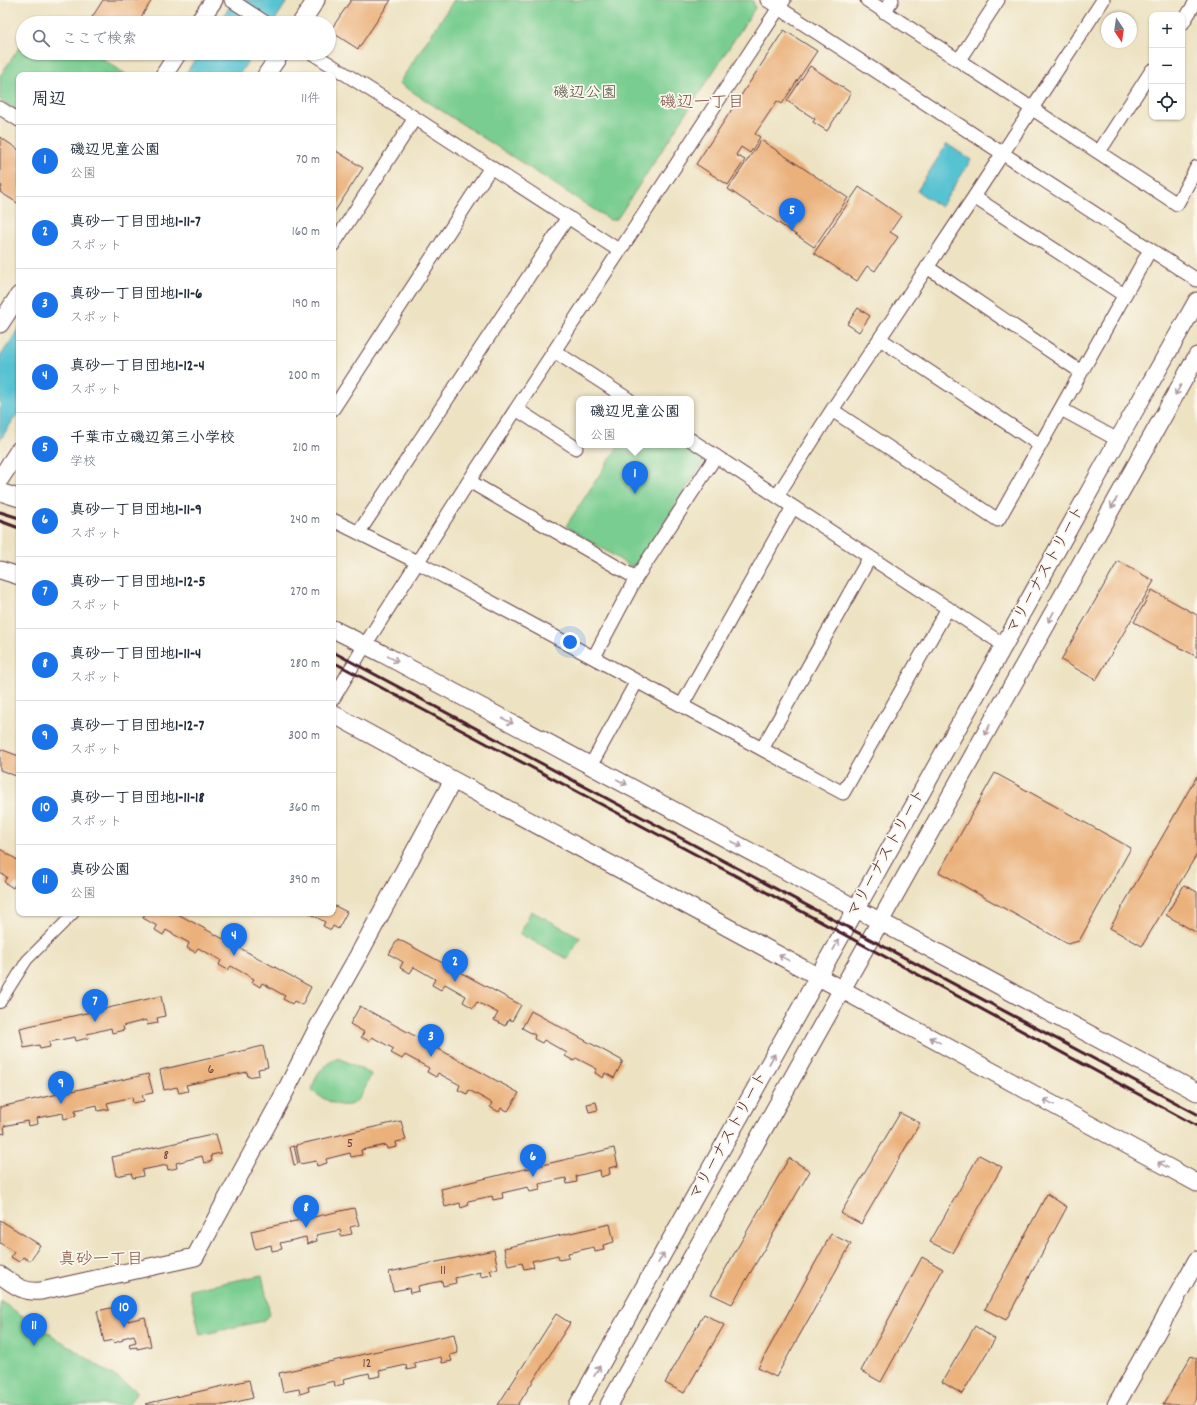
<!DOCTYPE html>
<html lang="ja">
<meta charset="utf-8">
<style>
:root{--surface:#fff;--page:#f2f2f3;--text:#1f2937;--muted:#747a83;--line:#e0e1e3;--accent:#1a73e8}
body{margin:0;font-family:Dekko,"Klee One",sans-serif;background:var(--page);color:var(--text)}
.controls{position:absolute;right:12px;top:12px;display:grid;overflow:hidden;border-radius:8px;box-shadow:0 1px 3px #0004}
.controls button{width:36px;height:36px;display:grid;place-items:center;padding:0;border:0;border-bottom:1px solid var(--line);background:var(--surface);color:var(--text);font:20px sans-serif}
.compass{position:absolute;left:1101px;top:12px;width:36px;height:36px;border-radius:50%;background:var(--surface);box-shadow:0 1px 3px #0004;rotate:167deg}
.you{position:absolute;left:570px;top:642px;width:14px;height:14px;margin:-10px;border:3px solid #fff;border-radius:50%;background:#1a73e8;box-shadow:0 0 0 6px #1a73e833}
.badge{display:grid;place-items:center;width:26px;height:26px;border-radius:50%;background:var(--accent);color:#fff;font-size:13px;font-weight:700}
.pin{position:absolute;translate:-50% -33px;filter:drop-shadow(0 1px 2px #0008)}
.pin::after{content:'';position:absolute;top:21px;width:14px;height:12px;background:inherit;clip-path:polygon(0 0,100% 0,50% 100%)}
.popup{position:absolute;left:576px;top:396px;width:118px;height:52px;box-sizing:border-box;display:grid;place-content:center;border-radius:8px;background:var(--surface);filter:drop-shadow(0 1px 3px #0005);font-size:13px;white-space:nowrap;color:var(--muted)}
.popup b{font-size:15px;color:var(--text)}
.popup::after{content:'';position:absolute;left:50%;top:100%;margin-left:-8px;border:8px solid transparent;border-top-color:var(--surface)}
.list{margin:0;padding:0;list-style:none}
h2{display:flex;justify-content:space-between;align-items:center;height:52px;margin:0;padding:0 16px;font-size:17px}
h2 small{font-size:13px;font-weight:400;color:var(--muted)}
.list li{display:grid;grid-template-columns:26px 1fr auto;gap:12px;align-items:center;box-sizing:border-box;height:72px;padding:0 16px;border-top:1px solid var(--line)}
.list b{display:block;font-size:15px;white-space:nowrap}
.list p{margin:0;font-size:13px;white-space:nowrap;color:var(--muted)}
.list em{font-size:13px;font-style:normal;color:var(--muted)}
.icon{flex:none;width:22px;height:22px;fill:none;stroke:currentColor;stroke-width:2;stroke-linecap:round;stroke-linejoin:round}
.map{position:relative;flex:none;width:1197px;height:1405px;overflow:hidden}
.search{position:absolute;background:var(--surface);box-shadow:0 1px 3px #0004;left:16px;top:16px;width:320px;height:44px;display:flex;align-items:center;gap:10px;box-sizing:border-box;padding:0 14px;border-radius:22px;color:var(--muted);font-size:15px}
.panel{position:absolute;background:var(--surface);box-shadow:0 1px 3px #0004;left:16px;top:72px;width:320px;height:844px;border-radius:8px}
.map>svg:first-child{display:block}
.green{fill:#79cd90;stroke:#62765e}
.water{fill:#57c2d2;stroke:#50707e}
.building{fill:#ebb17b}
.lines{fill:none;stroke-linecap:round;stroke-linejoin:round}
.pedestrian-casing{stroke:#623c42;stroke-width:12}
.minor-casing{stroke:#623c42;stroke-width:15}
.tertiary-casing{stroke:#623c42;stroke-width:19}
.pedestrian{stroke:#fff;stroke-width:10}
.minor{stroke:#fff;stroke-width:13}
.tertiary{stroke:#fff;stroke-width:17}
.rail{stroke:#4a1f2b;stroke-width:3}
.oneway{stroke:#ae9aa0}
.labels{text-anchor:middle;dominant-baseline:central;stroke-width:3.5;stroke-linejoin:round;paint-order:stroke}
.number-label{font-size:14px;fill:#72443f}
.park-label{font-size:16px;fill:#585349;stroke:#fbf7ec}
.street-label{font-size:16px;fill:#4a1f2b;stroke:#fbf7ec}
.neighbourhood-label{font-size:17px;fill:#825247;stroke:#fbf7ec}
</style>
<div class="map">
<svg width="1197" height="1405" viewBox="0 0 1197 1405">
<rect width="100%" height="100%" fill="#fbf7ec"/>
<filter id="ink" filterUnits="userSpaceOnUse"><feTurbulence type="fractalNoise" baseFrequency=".025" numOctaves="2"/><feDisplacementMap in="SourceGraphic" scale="8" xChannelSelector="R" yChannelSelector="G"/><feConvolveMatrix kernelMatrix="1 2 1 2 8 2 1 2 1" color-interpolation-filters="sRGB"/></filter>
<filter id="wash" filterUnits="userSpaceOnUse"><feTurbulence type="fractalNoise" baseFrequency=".012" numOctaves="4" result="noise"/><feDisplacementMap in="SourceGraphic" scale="16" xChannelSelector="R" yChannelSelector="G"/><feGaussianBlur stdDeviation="0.9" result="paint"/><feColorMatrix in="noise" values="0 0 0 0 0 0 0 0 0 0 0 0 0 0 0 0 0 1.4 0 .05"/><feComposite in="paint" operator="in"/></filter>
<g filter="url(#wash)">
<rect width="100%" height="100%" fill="#ede2c2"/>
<path class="green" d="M454 0H751L753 1 755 8 617 219 610 220 399 83Z
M23 42V53H94L127 75H19V112L0 100V76Z
M619 445H688L702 454 704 461 637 565 630 566 566 526Z
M531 911 580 937 568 959 520 934Z
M339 1058 371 1074C368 1081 365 1090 360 1097 348 1115 325 1100 312 1091 314 1076 325 1062 339 1058Z
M262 1275 270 1315 262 1321 200 1335 190 1290Z
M0 1301 137 1391 128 1405H0Z"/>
<path class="water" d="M234 0H288L273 23H219Z
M199 53H253L239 75H185Z
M947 144 971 160 941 207 917 191Z
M19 328V411L0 440V357Z"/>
<g id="blocks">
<path class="building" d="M103 0H152L139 20 144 23H91L89 22Z
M351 0H391L358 49 330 31Z
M784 30 817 51 782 104 777 101 755 134 760 137 750 153 741 147 736 155 745 160 728 185 696 164Z
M810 66 851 93 827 131 813 122 815 119 787 101Z
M0 137 19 150V204L0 192 2 186 0 185Z
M761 140 848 198 814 247 728 189Z
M333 149 363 168 333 214Z
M859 187 901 216 890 232 898 237 875 271 867 266 857 281 814 253Z
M858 308 870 316 859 332 847 324Z
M1118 561 1154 581 1096 680 1061 660Z
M1152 590 1197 615V657L1134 622Z
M0 749 19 756V783L17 782 19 777 0 770Z
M995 773 1131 848 1079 941 1068 944 939 872Z
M1197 776V854L1142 946 1110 928Z
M0 849 19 861V885L16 883 13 888 4 882 7 877 0 873Z
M1184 885 1197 892V933L1166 915Z
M333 905 347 912 338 929 333 926 331 930 323 926 325 922 309 913H333Z
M145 913H176L311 987 302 1005 294 1001 292 1004 283 999 285 996 262 983 260 987 252 982 254 979 231 966 228 970 219 965 221 960 198 948 195 952 187 948 189 943 166 930 163 935 155 930 157 926 143 918Z
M398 939 521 1005 512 1021 509 1019 505 1026 494 1020 498 1013 477 1002 473 1008 463 1002 466 996 445 984 441 990 432 985 435 979 414 967 410 973 400 968 403 962 389 954Z
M161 996 165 1016 157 1018 158 1023 147 1025 146 1020 123 1026 124 1030 112 1033 111 1028 87 1034 88 1038 76 1041 75 1037 49 1042 50 1047 40 1049 39 1045 24 1048 20 1028Z
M360 1006 519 1093 508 1111 501 1108 499 1112 490 1107 492 1103 469 1090 467 1094 458 1090 460 1085 438 1073 436 1077 427 1072 429 1068 405 1055 402 1059 391 1053 394 1049 372 1037 369 1041 361 1037 364 1032 350 1024Z
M531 1011 623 1061 614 1078 605 1073 603 1078 595 1073 597 1069 576 1058 574 1061 565 1056 567 1053 544 1040 542 1043 534 1039 535 1035 522 1028Z
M263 1046 268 1067 258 1069 259 1075 248 1077 247 1072 186 1085 188 1091 179 1093 177 1087 164 1090 160 1070Z
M148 1074 153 1093 142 1095 144 1101 133 1103 132 1097 107 1103 109 1109 98 1111 97 1105 75 1110 76 1116 64 1119 63 1113 37 1118 38 1124 28 1126 27 1121 4 1126 5 1133 0 1134V1107Z
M596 1102 598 1110 589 1112 587 1104Z
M900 1113 920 1123 861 1224 841 1213Z
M401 1121 406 1140 396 1142 397 1147 387 1149 386 1145 361 1150 362 1155 351 1157 350 1153 326 1159 327 1163 317 1166 316 1161 300 1164 296 1145Z
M216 1134 221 1153 211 1155 212 1161 204 1163 202 1156 176 1163 177 1168 168 1170 167 1165 142 1170 143 1176 133 1178 131 1173 116 1176 112 1157Z
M294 1146 298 1164 294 1165 290 1147Z
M614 1148 618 1166 609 1168 610 1174 601 1177 600 1170 576 1176 577 1182 567 1184 566 1178 539 1184 540 1190 530 1192 528 1187 502 1193 503 1198 493 1200 492 1196 468 1201 469 1205 461 1208 460 1203 445 1207 441 1189Z
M979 1155 1002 1167 953 1253 930 1242Z
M789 1158 810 1171 732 1304 711 1294Z
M1047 1194 1067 1207 1006 1320 985 1309Z
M354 1208 359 1225 350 1227 352 1234 341 1236 340 1230 316 1235 317 1241 307 1244 306 1237 280 1243 282 1249 272 1251 271 1245 255 1249 251 1231Z
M0 1220 40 1245 30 1261 23 1257 19 1262 11 1257 14 1252 0 1243Z
M610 1224 614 1242 603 1245 604 1250 595 1252 594 1247 568 1253 569 1258 559 1260 558 1255 532 1261 534 1267 524 1269 522 1263 508 1266 504 1248Z
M831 1234 851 1244 776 1377 758 1368Z
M494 1250 498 1269 490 1270 492 1275 481 1277 480 1272 455 1278 456 1283 443 1286 442 1281 418 1286 419 1291 410 1293 409 1288 393 1291 389 1272Z
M922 1257 943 1269 881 1382 861 1371Z
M124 1305 128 1321 145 1317 151 1346 137 1349V1347L130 1348 129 1344 136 1342 134 1335 123 1338V1340L114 1343 113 1340 104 1342 97 1311Z
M556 1314 570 1323 518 1405H498Z
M704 1314 724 1325 684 1393 665 1383Z
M975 1326 995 1339 962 1394 942 1382Z
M454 1334 458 1353 450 1355 452 1361 442 1363 441 1357 414 1363 416 1368 407 1370 406 1365 379 1371 381 1376 370 1378 369 1373 343 1379 344 1384 335 1386 334 1381 308 1387 309 1391 300 1394 299 1389 283 1392 279 1373Z
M1191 1356 1197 1359V1397L1192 1405H1163Z
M249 1380 253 1398 224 1405H146L145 1404Z"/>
</g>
</g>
<g filter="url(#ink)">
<use href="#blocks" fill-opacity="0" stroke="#623c42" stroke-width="1"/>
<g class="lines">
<g class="pedestrian-casing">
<path id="pedestrian" d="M0 1003 27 960 74 913"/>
</g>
<g class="minor-casing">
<path id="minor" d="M231 0 266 23
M767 0 1197 280
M867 0 1177 204 1197 167
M884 12 892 0
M1182 24 1197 0
M312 53 415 118 620 251
M959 60 998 0
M0 108 19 120
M1099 152 1152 70
M974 197 1124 295
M333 245 415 118
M927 267 1081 372
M880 339 1040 445
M554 351 628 399
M333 409 491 167
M516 409 576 448
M1061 409 1118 440
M832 410 998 520 1150 250
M691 440 1004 645
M469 481 636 578
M777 496 832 410 974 197 1103 0
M333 520 417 562 843 793 948 608
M359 532 568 217
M594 657 636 578 716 456
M333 699 365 645 469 481 784 0
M682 705 793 507
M762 749 870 557
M591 765 637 681"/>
</g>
<g class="tertiary-casing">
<path id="tertiary" d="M198 23 214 0
M301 23 316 0
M164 75 178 53
M266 75 281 53
M0 324 19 295
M0 479 19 450
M0 492 19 498
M0 570 19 576
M333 629 383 654 1197 1092
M333 714 453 780 670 896 1197 1183
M0 1275C15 1285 23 1293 41 1291L195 1257 285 1092 318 1027 358 956 453 780
M578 1405 1004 645 1118 440 1197 301
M609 1405 1197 356
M1116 1405 1197 1260"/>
</g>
<use href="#pedestrian" class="pedestrian"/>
<use href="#minor" class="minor"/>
<use href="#tertiary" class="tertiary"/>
<path class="rail" d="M0 512 19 518
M0 521 19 528
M333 652 1197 1114
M333 662 740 878 1197 1126"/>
</g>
<defs><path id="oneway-shaft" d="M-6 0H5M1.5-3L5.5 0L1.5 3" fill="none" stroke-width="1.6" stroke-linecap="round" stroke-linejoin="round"/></defs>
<g class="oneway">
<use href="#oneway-shaft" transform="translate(1178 390) rotate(119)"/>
<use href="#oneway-shaft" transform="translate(1114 503) rotate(119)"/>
<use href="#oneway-shaft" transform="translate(1051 617) rotate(119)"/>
<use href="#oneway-shaft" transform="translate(393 659) rotate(28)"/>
<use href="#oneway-shaft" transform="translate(508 721) rotate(28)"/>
<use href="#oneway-shaft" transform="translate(987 730) rotate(119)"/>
<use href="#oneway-shaft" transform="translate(622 782) rotate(28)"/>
<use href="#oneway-shaft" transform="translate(737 844) rotate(28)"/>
<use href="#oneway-shaft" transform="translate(836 945) rotate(-61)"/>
<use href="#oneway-shaft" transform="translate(784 958) rotate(-151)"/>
<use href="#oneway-shaft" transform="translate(935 1040) rotate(-151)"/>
<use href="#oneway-shaft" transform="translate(772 1059) rotate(-61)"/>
<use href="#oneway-shaft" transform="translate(1049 1102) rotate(-151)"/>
<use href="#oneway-shaft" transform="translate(1163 1165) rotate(-151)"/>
<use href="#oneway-shaft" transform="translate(661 1258) rotate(-61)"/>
<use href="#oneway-shaft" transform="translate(597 1371) rotate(-61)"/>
</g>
</g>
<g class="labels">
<g class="number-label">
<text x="211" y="1070">6</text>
<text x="350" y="1144">5</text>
<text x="166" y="1156">8</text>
<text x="443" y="1271">11</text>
<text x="367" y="1364">12</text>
</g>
<g class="park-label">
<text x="585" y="93">磯辺公園</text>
</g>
<g class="street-label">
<text transform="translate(1046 570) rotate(-61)">マリーナストリート</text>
<text transform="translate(887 853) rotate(-61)">マリーナストリート</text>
<text transform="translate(729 1136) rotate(-61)">マリーナストリート</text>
</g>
<g class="neighbourhood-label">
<text x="702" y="104">磯辺一丁目</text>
<text x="101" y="1261">真砂一丁目</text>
</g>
</g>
</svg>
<div class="controls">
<button>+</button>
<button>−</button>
<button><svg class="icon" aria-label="locate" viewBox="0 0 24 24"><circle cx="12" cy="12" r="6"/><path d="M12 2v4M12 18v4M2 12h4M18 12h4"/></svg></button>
</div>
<svg class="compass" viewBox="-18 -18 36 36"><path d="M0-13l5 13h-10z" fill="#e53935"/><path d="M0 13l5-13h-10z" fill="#747a83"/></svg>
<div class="you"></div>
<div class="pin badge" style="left:635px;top:494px">1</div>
<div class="popup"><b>磯辺児童公園</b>公園</div>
<div class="pin badge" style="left:455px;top:982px">2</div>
<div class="pin badge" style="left:431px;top:1057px">3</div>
<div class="pin badge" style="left:234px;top:956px">4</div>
<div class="pin badge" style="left:792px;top:231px">5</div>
<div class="pin badge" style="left:533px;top:1177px">6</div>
<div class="pin badge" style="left:95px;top:1022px">7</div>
<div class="pin badge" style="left:306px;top:1228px">8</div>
<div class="pin badge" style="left:61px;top:1104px">9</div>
<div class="pin badge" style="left:124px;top:1328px">10</div>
<div class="pin badge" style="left:34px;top:1346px">11</div>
<div class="search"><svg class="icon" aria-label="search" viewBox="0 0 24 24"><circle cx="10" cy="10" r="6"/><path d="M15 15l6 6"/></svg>ここで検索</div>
<section class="panel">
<h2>周辺<small>11件</small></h2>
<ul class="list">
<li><span class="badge">1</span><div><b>磯辺児童公園</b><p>公園</p></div><em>70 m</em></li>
<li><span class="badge">2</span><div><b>真砂一丁目団地1-11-7</b><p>スポット</p></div><em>160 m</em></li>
<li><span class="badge">3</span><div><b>真砂一丁目団地1-11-6</b><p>スポット</p></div><em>190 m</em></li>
<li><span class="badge">4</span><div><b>真砂一丁目団地1-12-4</b><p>スポット</p></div><em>200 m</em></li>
<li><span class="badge">5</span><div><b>千葉市立磯辺第三小学校</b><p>学校</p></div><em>210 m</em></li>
<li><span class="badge">6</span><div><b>真砂一丁目団地1-11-9</b><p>スポット</p></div><em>240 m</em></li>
<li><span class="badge">7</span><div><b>真砂一丁目団地1-12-5</b><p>スポット</p></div><em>270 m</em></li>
<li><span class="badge">8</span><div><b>真砂一丁目団地1-11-4</b><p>スポット</p></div><em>280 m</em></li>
<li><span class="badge">9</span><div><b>真砂一丁目団地1-12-7</b><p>スポット</p></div><em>300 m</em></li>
<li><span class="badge">10</span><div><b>真砂一丁目団地1-11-18</b><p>スポット</p></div><em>360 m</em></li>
<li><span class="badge">11</span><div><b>真砂公園</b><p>公園</p></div><em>390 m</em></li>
</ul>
</section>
</div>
